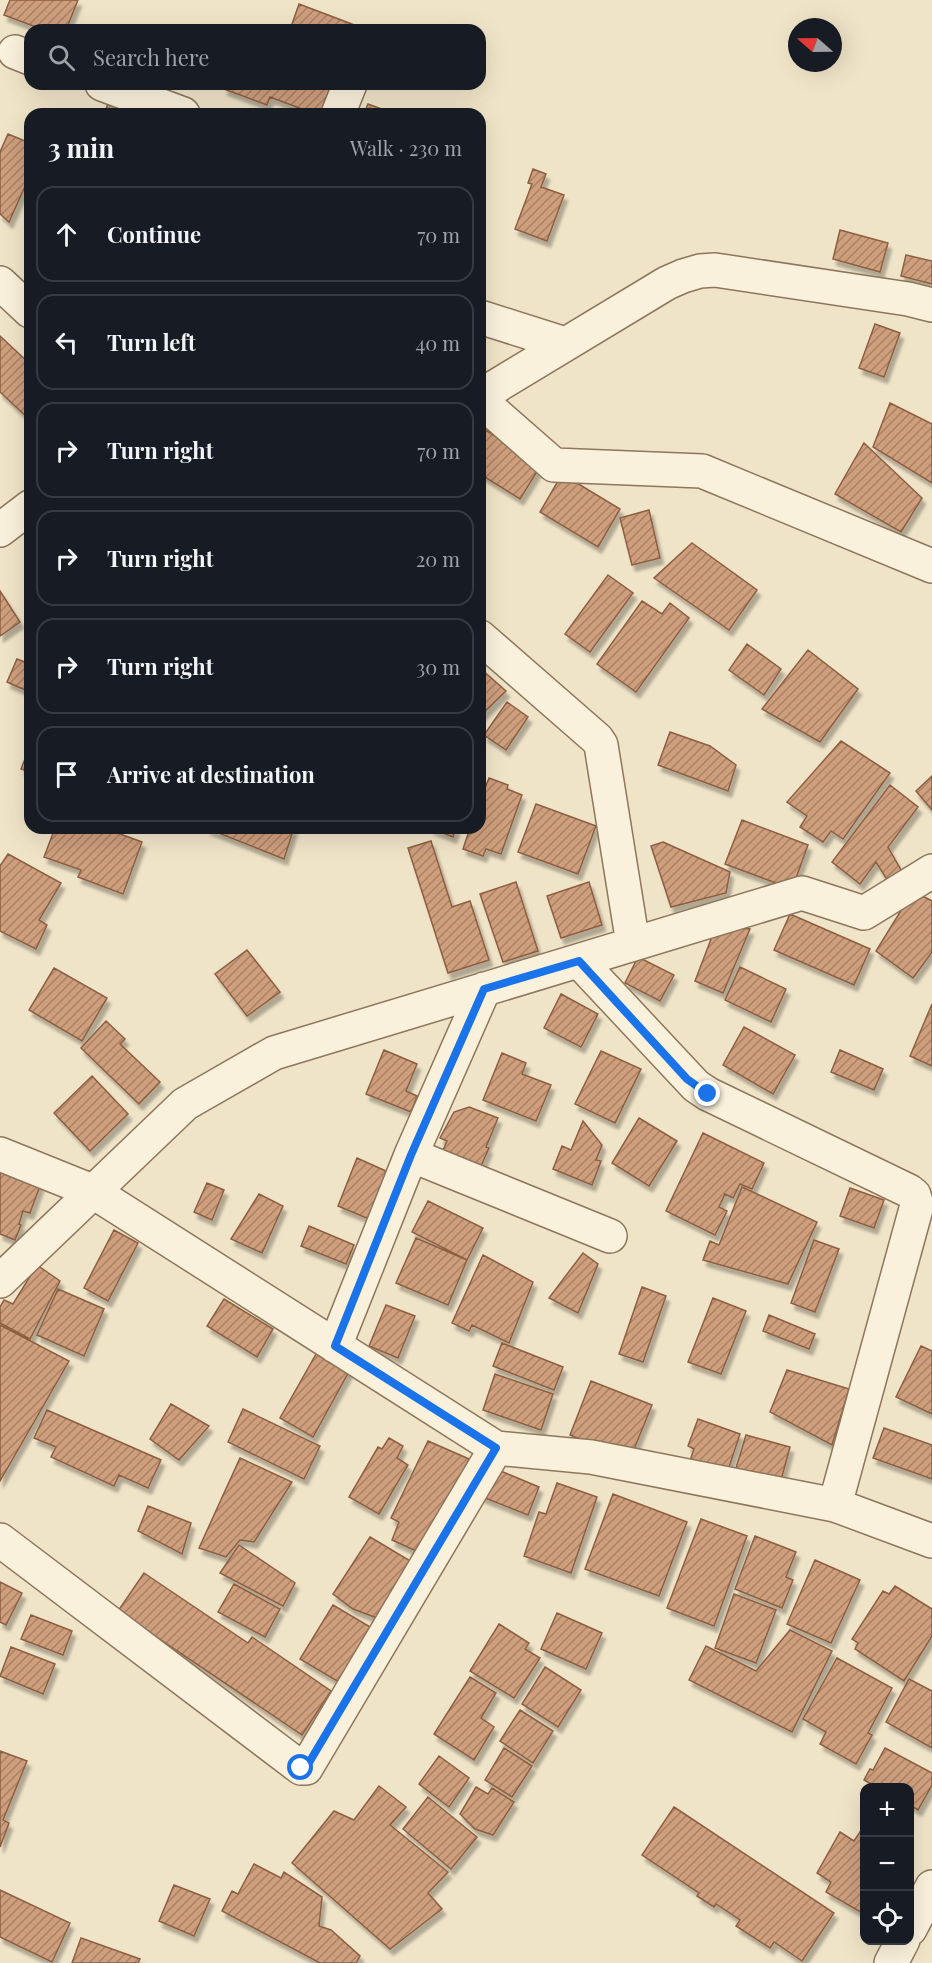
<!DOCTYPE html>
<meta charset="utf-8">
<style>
:root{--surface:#171b24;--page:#20242c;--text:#f1f3f6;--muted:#9ea1a6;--line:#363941}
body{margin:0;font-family:"Playfair Display",serif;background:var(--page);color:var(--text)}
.controls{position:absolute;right:18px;bottom:18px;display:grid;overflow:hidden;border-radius:12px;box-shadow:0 6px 24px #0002}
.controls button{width:54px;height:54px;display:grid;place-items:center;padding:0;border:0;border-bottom:2px solid var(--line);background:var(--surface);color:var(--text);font:30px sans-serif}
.compass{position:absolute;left:788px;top:18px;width:54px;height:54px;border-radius:50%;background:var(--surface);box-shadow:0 6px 24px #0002;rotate:290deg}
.stop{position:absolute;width:18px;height:18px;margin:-14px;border:4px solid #1a73e8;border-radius:50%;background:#fff}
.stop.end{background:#1a73e8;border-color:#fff;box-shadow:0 2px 6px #0008}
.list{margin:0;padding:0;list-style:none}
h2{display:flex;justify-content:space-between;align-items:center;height:78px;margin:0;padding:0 24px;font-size:26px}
h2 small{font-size:20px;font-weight:400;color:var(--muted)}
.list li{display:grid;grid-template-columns:39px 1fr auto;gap:18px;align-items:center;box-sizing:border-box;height:96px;margin:0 12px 12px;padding:0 12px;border:2px solid var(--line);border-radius:18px}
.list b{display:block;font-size:22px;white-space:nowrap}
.list em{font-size:20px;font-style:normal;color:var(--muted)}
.icon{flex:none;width:33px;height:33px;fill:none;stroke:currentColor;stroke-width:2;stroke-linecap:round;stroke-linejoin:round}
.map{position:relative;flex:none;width:932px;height:1963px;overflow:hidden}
.search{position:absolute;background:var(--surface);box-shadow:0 6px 24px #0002;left:24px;top:24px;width:462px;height:66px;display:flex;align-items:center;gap:15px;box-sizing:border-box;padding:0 21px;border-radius:18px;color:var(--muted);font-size:22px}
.panel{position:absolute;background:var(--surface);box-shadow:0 6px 24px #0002;left:24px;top:108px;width:462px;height:726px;border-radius:18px}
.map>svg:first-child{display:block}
.building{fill:url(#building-hatch);stroke:#8d5f41;stroke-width:1.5;filter:url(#shadow)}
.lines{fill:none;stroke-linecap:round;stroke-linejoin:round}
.minor-casing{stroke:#8d765c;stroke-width:36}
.minor{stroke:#faf1dc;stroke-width:33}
.route{stroke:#1a73e8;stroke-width:8}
</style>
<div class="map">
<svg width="932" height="1963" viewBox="0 0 932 1963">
<defs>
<pattern id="building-hatch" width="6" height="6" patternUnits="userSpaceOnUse" patternTransform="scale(1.5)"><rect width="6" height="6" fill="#cf9f7d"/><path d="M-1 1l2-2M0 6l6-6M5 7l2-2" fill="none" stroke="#a98266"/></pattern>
<filter id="shadow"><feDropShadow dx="3.5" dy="6" stdDeviation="1.5" flood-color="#0004"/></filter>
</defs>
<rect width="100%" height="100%" fill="#f0e4c8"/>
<path class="building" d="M10 0H78L66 30H44L4 15Z
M299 4 357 26 355 30H290Z
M226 84H335L324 114H315L270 97 267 105 224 89Z
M112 93 149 114H104Z
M368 104 395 114H371L365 111Z
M8 134 30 143V175L9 222 0 214V152Z
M533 169 546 174 541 187 564 195 547 241 515 229 532 184 528 183Z
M840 230 888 243 880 272 833 259Z
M906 255 932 261V284L901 276Z
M875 324 900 333 884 377 859 368Z
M0 336 30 364V420L0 392Z
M890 403 932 424V483L873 447Z
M484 429 541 465 520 499 480 474V435Z
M864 443 922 498 901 532 835 494Z
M562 474 620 509 598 547 540 512Z
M649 510 660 558 632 565 620 518Z
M692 543 757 590 729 630 654 578Z
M608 575 633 593 590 652 565 634Z
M0 591 20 622 0 636Z
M642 601 662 614 670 603 689 618 636 692 597 664Z
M747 644 781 669 764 695 729 670Z
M808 650 858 689 820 742 762 709Z
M17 659 30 664V692L7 682Z
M481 669 506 691 480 716V670Z
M507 702 528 717 506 750 484 735Z
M670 732 710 746 736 765 728 791 658 765Z
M841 741 890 773 843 839 831 831 823 842 800 827 807 816 787 802Z
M30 746V772L21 769Z
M932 776V810L916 791Z
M489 778 508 785 507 789 522 795 501 854 486 849 483 856 463 849 470 828H480V801Z
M890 785 918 807 888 847 905 877 891 886 876 862 860 884 832 862Z
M536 804 596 826 578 874 518 852Z
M742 820 808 845 792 889 725 864Z
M55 828H104L142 842 123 894 78 877 81 870 44 857Z
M206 828H294L284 859Z
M430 828H456L453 837Z
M431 841 452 907 470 901 489 960 448 973 408 848Z
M663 842 730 872 726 893 671 907 651 846Z
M8 854 61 883 39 920 47 925 36 949 0 931V866Z
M516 882 538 951 503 962 480 894Z
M589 882 602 925 561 938 547 896Z
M913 891 932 901V952L913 978 876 951Z
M790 914 870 949 854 985 774 950Z
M716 926 750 929 723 993 695 981Z
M247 950 280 992 247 1016 215 974Z
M638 957 674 975 660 1001 625 983Z
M740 967 786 989 771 1022 725 1000Z
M54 968 107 998 82 1041 29 1010Z
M561 994 598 1014 581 1047 544 1028Z
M932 1004V1066L910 1056Z
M106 1021 125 1039 120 1044 160 1082 139 1104 81 1048Z
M744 1027 795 1055 773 1094 723 1065Z
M384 1050 417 1064 406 1091 417 1096 411 1112 366 1094Z
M840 1050 883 1069 874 1090 831 1072Z
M601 1051 641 1069 615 1123 575 1104Z
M502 1053 526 1063 522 1074 551 1085 536 1121 483 1100Z
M92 1076 128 1114 90 1151 54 1113Z
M469 1107 498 1118 486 1147 489 1148 481 1166 443 1150 447 1141 440 1138 454 1112Z
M639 1118 677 1141 649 1186 612 1163Z
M583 1121 602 1145 596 1160 601 1161 592 1185 553 1169 562 1146 571 1150Z
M703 1133 764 1163 752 1189 740 1184 733 1198 725 1194 719 1207 727 1211 715 1235 666 1211Z
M357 1158 388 1172 369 1219 338 1206Z
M0 1169 41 1183 30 1213 23 1211 19 1224 21 1225 15 1240 0 1234Z
M207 1183 224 1190 212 1220 194 1212Z
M742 1187 817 1222 788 1284 703 1260 710 1241 719 1245Z
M850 1188 884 1200 874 1228 840 1216Z
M259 1194 283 1206 262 1253 231 1239Z
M428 1201 483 1228 467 1260 412 1232Z
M309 1226 354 1245 346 1264 301 1246Z
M114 1230 138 1243 108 1301 84 1288Z
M416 1238 467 1260 448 1305 396 1283Z
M814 1240 839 1249 815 1312 791 1303Z
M583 1253 598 1264 578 1313 549 1298Z
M483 1255 533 1282 509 1343 472 1325 469 1331 452 1323Z
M37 1265 60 1281 30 1339 0 1323V1307L4 1300 13 1304Z
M642 1287 666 1296 643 1362 619 1354Z
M58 1289 104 1309 84 1356 37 1335Z
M713 1298 746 1311 721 1374 688 1362Z
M224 1299 273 1329 257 1357 207 1326Z
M386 1305 415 1316 398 1358 369 1346Z
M769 1315 815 1334 809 1349 763 1331Z
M0 1325 69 1361 0 1481Z
M502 1343 563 1367 554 1390 493 1366Z
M921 1346 932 1351V1414L896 1397Z
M320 1347 352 1366 313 1437 280 1418Z
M787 1370 849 1389 832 1445 770 1412Z
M495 1374 553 1394 541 1430 483 1410Z
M591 1381 652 1405 630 1459 570 1435Z
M171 1404 209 1426 179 1460 150 1439Z
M243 1409 320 1446 304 1479 228 1442Z
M47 1410 161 1460 148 1488 119 1475 114 1486 51 1457 56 1447 34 1438Z
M698 1419 740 1434 725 1479 686 1472 694 1449 688 1446Z
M884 1428 932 1445V1479L873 1458Z
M746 1435 790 1447 778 1491 733 1478Z
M389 1438 403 1446 397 1458 408 1465 379 1514 349 1497 378 1447 382 1449Z
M428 1441 469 1459 425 1555 392 1540 399 1522 391 1518Z
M240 1458 292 1482 254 1542 240 1540 226 1557 199 1548Z
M491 1467 539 1487 528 1515 480 1496Z
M557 1483 597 1497 571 1573 524 1556 539 1512 546 1514Z
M613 1494 687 1522 659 1596 585 1569Z
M148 1506 191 1523 182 1554 138 1531Z
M701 1519 747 1536 714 1626 667 1608Z
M755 1536 796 1552 786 1577 793 1580 782 1608 735 1589Z
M370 1537 417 1565 385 1621 353 1609 333 1594Z
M239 1545 295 1583 283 1606 220 1573Z
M815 1560 860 1580 831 1643 787 1624Z
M144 1573 248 1643 252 1637 331 1691 302 1735 118 1611Z
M0 1582 22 1593 6 1625 0 1622Z
M234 1584 280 1609 265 1637 218 1612Z
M895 1586 932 1609V1636L904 1681 855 1649 858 1643 852 1639 883 1591 889 1594Z
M734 1594 776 1610 756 1663 715 1648Z
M333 1605 377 1631 344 1685 300 1659Z
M557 1613 602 1633 586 1669 541 1649Z
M31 1615 72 1631 63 1655 21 1639Z
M499 1624 529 1643 525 1649 540 1658 514 1698 470 1671Z
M790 1630 832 1651 792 1732 689 1680 706 1646 756 1671Z
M11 1647 55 1664 43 1694 0 1676Z
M837 1658 892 1688 868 1733 872 1735 856 1764 820 1744 826 1732 803 1719Z
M545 1667 581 1690 558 1727 522 1704Z
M470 1677 496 1693 481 1718 494 1727 474 1760 434 1734Z
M909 1679 932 1691V1748L886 1722Z
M520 1710 553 1731 533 1763 500 1741Z
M504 1748 532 1766 512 1797 485 1780Z
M885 1748 932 1773V1785L918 1810 910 1805V1788H878L864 1780 870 1769 873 1770Z
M0 1751 27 1761 3 1820 9 1823 0 1847Z
M439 1756 469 1778 449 1807 419 1784Z
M379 1786 406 1807 390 1825 448 1872 428 1893 442 1909 390 1949 292 1863 334 1811 354 1820Z
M476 1787 488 1794 492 1788 514 1802 493 1835 475 1829 460 1814Z
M428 1797 477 1837 451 1869 403 1829Z
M674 1807 834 1913 802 1961 774 1942 770 1948 736 1926 740 1920 716 1904 714 1907 697 1896 699 1893 642 1855Z
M840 1832 854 1841 860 1832 864 1834V1914L826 1892 831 1882 817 1873Z
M254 1864 281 1878 284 1872 322 1897 319 1926 331 1930 360 1956 356 1963H320L222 1911 232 1891 238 1894Z
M174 1885 210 1899 194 1936 159 1921Z
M0 1890 70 1923 52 1962 0 1937Z
M81 1938 140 1959 138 1963H72Z"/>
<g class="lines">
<g class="minor-casing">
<path id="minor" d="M15 52 30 58
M102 84 183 114
M338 114 350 84
M0 283 30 311
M480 317 565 344
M480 396 667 283 683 276 700 271 715 270 908 299 932 305
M480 400 554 465 702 471 932 566
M0 530 30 507
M480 637 597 739 601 745 633 944
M579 961 696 1086 708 1094 909 1191 914 1195 917 1205 835 1505
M0 1154 92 1191 496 1448 591 1457 835 1505 932 1541
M411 1155 610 1236
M0 1281 185 1104 274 1053 802 893 864 913 932 871
M335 1346 411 1155 484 989
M0 1540 301 1768H306L496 1448
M910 1929 932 1887
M891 1963 903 1940"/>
</g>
<use href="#minor" class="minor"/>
</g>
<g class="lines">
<path class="route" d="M301 1768H306L307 1766 496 1448 335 1346 411 1155 484 989 579 961 687 1079 708 1094"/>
</g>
</svg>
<div class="controls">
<button>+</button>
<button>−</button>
<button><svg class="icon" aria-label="locate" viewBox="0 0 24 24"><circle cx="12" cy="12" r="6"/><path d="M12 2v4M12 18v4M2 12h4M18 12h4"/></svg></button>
</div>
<svg class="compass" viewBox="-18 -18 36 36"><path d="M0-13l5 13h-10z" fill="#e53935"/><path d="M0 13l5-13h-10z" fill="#9ea1a6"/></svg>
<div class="stop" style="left:301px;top:1768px"></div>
<div class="stop end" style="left:708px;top:1094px"></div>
<div class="search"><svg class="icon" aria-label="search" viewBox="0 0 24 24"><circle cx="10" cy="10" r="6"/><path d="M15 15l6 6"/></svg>Search here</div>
<section class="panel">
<h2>3 min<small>Walk · 230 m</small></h2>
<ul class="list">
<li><svg class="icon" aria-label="ahead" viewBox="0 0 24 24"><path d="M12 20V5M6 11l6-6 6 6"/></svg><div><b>Continue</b></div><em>70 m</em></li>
<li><svg class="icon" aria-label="left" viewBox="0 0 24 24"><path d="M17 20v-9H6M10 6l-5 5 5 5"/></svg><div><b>Turn left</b></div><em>40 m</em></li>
<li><svg class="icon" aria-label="right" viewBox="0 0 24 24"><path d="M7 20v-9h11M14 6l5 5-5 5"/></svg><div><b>Turn right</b></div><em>70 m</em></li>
<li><svg class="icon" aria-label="right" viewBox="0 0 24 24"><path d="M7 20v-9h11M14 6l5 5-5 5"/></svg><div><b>Turn right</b></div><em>20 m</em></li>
<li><svg class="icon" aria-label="right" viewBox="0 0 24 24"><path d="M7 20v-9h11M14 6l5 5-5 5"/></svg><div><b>Turn right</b></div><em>30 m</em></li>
<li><svg class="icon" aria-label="arrive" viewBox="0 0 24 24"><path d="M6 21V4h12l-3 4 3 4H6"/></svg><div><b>Arrive at destination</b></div></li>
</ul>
</section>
</div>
